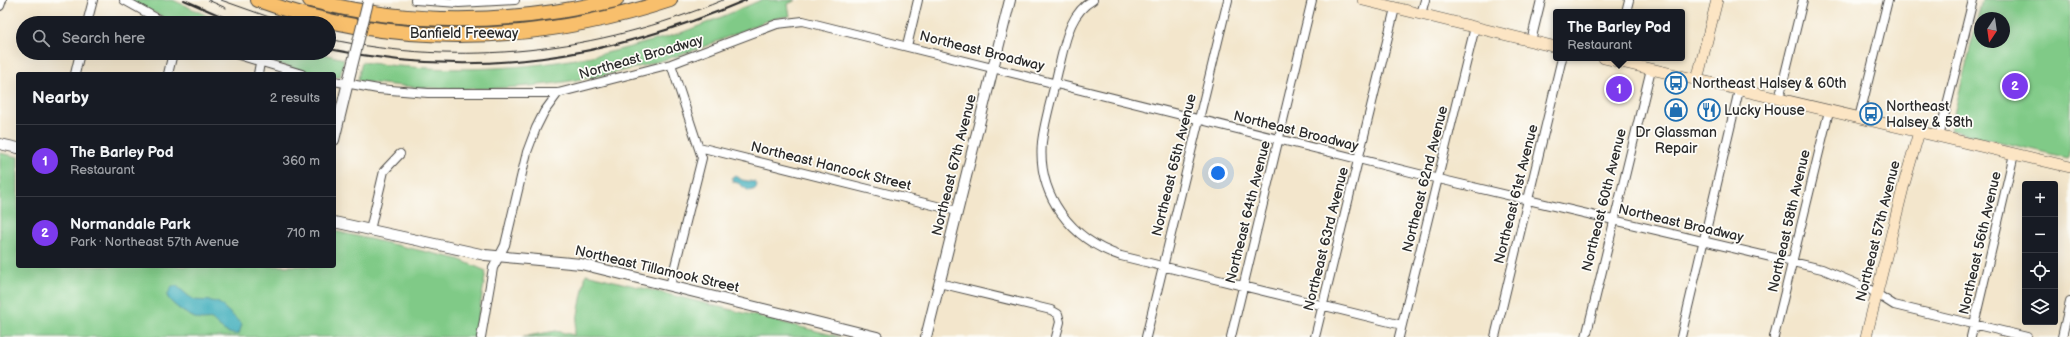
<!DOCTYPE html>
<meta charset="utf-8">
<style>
:root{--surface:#171b24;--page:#242831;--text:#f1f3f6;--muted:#9ea1a6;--line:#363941;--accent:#7c3aed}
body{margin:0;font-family:"Balsamiq Sans",sans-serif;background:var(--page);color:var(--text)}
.controls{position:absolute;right:12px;bottom:12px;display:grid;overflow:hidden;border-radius:4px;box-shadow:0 4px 16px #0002}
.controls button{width:36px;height:36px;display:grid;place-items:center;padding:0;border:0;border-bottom:1px solid var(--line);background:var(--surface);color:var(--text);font:20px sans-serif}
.compass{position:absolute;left:1974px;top:12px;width:36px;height:36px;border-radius:50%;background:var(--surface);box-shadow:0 4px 16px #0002;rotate:193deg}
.you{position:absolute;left:1218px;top:173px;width:14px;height:14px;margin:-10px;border:3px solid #fff;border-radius:50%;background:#1a73e8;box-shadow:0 0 0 6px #1a73e833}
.badge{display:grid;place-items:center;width:26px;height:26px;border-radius:50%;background:var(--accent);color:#fff;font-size:13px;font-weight:700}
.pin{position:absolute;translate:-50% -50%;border:2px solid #fff;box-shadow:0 1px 4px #0006}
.popup{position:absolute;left:1553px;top:9px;width:132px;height:52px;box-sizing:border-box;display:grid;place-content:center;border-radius:4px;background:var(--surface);filter:drop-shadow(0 1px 3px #0005);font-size:13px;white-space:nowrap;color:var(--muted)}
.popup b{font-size:15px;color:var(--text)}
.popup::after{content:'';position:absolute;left:50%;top:100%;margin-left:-8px;border:8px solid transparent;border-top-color:var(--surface)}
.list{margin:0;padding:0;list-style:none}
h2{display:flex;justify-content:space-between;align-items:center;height:52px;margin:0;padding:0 16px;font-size:17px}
h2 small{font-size:13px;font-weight:400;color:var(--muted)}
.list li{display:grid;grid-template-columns:26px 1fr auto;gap:12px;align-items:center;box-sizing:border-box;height:72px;padding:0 16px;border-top:1px solid var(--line)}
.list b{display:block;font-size:15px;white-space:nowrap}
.list p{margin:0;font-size:13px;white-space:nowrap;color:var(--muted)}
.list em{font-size:13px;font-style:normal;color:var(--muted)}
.icon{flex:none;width:22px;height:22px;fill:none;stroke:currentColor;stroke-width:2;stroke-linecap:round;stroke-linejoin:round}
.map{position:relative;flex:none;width:2070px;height:337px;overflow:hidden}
.search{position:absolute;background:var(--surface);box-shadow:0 4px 16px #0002;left:16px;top:16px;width:320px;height:44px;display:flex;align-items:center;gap:10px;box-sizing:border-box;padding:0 14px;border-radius:22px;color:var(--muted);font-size:15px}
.panel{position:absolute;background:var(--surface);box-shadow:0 4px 16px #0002;left:16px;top:72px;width:320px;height:196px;border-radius:4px}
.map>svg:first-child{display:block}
.green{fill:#80ca87;stroke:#567a59;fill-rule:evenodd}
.water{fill:#3eadbb;stroke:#346c73}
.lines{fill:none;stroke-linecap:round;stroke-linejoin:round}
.minor-casing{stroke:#494743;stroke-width:10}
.tertiary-casing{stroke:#494743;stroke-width:12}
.secondary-casing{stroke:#494743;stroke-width:12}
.motorway-casing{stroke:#494743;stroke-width:16}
.minor{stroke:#fff;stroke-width:8}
.tertiary{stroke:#fff;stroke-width:10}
.secondary{stroke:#fce5c4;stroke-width:11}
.motorway{stroke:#f8bf6c;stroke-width:14}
.tram{stroke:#2b2b2b;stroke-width:1}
.rail{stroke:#2b2b2b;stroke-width:2}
.tertiary-bridge-casing{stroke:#494743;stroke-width:12;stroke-linecap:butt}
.tertiary-bridge{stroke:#fff;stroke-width:10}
.labels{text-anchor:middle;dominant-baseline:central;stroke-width:3.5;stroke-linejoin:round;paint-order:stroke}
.street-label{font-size:14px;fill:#2b2b2b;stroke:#fdfcf7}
.poi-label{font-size:14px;fill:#2b2b2b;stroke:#fdfcf7;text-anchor:start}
</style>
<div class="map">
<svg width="2070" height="337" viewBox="0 0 2070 337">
<rect width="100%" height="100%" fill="#fdfcf7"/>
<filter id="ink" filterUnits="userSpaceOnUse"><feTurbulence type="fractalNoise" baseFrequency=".025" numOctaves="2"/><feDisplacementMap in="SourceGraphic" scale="8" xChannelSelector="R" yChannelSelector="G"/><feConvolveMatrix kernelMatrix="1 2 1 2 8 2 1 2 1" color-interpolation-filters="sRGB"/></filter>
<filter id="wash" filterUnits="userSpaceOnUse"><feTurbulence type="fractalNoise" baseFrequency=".012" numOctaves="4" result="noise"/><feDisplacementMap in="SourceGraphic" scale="16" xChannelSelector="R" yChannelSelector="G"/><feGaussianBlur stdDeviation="0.9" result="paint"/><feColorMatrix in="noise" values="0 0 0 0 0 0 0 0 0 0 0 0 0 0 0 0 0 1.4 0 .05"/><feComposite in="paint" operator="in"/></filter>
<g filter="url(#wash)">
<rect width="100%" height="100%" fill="#f3e6cc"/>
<path class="green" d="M127 0H173L223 23H176Z
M761 0H796L788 4 790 16C769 18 749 28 730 36 709 45 689 53 667 59 565 90 464 96 359 81L358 79 362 62C459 75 554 70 648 42 662 38 677 35 691 29 715 20 738 10 761 0Z
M1982 0H2070V148L2068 158 1950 130ZM1980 18H2004V42H1980Z
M242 53H319L344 59 340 77H334V74C303 74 272 62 242 53Z
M0 153 18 157V266H334V231L458 259 486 271 475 337H0Z
M586 274 841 337H522L556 331 574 335Z"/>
<path class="water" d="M735 175 742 180 755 182 757 185 756 189 749 191 738 183 733 182 731 178Z
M172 286H177L193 300 212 301 219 303 242 324 239 334C228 336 219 327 212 320 208 319 206 320 202 320 192 319 171 305 167 296Z"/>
</g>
<g filter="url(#ink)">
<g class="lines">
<g class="minor-casing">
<path id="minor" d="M124 0 165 23
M415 0 459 3 515 0
M1093 0C1068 14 1065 45 1058 71 1053 94 1045 118 1042 142 1037 195 1071 240 1121 256L1402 325
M0 6 2 0
M1626 12 1629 0
M1421 14 1425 0
M87 23 93 0
M1531 41 1541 0
M907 46 918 0
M232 53 302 74
M75 74 80 53
M168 74 173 53
M258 74 260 63
M334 81 378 89 428 93H558L671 64 777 24 803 21 1439 179 1822 269 1869 289 1894 305 2027 337
M1779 99 1803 0
M1859 118 1888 0
M1939 137 1973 0
M699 147 957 211
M370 230 384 171 400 154
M939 283 1051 310 1058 314 1060 322 1056 337
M670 286 702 158 671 64
M481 337 493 268 505 245 527 152 536 128 544 112 558 93
M1146 337 1228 0
M1231 337 1312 0
M1315 337 1395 8
M1399 337 1475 27
M1495 337 1562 58
M1586 337 1651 69
M1681 337 1739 90
M1774 337 1829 111
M1971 337 2014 154
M2062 337 2070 302"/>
</g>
<g class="tertiary-casing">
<path id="tertiary" d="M334 140 349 78
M0 144 18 148
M334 222 485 255 581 264 877 337
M926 337 1010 0"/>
</g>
<g class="secondary-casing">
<path id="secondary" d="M1363 0 1556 47
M1604 58 2070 167
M1697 80 1717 0
M1866 337 1904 184 1919 132"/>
</g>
<g class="motorway-casing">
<path id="motorway" d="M258 0C391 49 537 44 670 0
M310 0C412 27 515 24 616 0"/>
</g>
<use href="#minor" class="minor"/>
<use href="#tertiary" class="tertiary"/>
<use href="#secondary" class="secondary"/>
<use href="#motorway" class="motorway"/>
<path class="tram" d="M208 0 226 8
M221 0 286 23
M329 39C462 68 598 52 723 0"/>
<path class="rail" d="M184 0 237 23
M329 49C477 80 608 59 746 0"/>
<g class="tertiary-bridge-casing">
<path id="tertiary-bridge" d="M349 78 368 2"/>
</g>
<use href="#tertiary-bridge" class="tertiary-bridge"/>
</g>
</g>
<defs>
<g id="bus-ring" transform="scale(1.15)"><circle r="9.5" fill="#fdfcf7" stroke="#1f6fb2" stroke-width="1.5"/><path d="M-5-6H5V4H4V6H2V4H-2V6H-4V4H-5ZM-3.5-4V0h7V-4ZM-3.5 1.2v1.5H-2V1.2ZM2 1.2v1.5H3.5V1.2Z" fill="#1f6fb2"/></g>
<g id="shop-ring" transform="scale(1.15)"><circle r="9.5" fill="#fdfcf7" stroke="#1f6fb2" stroke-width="1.5"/><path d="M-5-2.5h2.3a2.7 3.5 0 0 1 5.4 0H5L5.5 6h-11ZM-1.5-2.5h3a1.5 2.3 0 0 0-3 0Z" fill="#1f6fb2"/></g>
<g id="restaurant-ring" transform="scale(1.15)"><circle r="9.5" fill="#fdfcf7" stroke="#1f6fb2" stroke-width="1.5"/><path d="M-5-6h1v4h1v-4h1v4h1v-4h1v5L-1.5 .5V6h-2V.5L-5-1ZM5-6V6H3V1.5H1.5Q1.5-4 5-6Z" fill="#1f6fb2"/></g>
</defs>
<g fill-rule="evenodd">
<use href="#bus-ring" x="1676" y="83"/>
<use href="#shop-ring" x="1676" y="110"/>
<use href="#restaurant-ring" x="1709" y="110"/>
<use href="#bus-ring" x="1871" y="114"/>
</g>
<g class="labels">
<g class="street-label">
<text x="464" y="33">Banfield Freeway</text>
<text transform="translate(982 51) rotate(14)">Northeast Broadway</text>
<text transform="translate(641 57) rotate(-16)">Northeast Broadway</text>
<text transform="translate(1296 131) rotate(14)">Northeast Broadway</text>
<text transform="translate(954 165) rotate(-76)">Northeast 67th Avenue</text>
<text transform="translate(1174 165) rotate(-76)">Northeast 65th Avenue</text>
<text transform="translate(831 166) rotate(14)">Northeast Hancock Street</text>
<text transform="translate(1425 179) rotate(-76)">Northeast 62nd Avenue</text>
<text transform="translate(1516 194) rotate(-76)">Northeast 61st Avenue</text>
<text transform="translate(1604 200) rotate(-76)">Northeast 60th Avenue</text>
<text transform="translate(1248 212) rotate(-76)">Northeast 64th Avenue</text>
<text transform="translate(1789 221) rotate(-77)">Northeast 58th Avenue</text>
<text transform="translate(1681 223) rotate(13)">Northeast Broadway</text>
<text transform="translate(1878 231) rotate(-76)">Northeast 57th Avenue</text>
<text transform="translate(1326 239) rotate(-76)">Northeast 63rd Avenue</text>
<text transform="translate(1980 243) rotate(-77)">Northeast 56th Avenue</text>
<text transform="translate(657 269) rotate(13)">Northeast Tillamook Street</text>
</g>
<g class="poi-label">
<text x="1692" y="83">Northeast Halsey &amp; 60th</text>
<text x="1886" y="106">Northeast<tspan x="1886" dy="16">Halsey &amp; 58th</tspan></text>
<text x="1724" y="110">Lucky House</text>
<text x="1676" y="132" text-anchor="middle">Dr Glassman<tspan x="1676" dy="16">Repair</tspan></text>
</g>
</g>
</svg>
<div class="controls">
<button>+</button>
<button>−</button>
<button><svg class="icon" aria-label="locate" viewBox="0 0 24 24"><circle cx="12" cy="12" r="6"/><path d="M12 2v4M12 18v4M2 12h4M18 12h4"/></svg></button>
<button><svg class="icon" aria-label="layers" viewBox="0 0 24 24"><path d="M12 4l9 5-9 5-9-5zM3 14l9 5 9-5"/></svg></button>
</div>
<svg class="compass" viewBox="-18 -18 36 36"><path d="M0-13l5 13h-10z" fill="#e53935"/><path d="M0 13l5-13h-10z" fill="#9ea1a6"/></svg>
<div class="you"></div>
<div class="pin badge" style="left:1619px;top:89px">1</div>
<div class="popup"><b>The Barley Pod</b>Restaurant</div>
<div class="pin badge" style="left:2015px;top:86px">2</div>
<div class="search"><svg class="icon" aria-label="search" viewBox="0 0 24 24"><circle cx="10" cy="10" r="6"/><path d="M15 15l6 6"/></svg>Search here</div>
<section class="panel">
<h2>Nearby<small>2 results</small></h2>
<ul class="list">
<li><span class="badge">1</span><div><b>The Barley Pod</b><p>Restaurant</p></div><em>360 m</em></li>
<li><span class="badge">2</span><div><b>Normandale Park</b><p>Park · Northeast 57th Avenue</p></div><em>710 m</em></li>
</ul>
</section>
</div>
